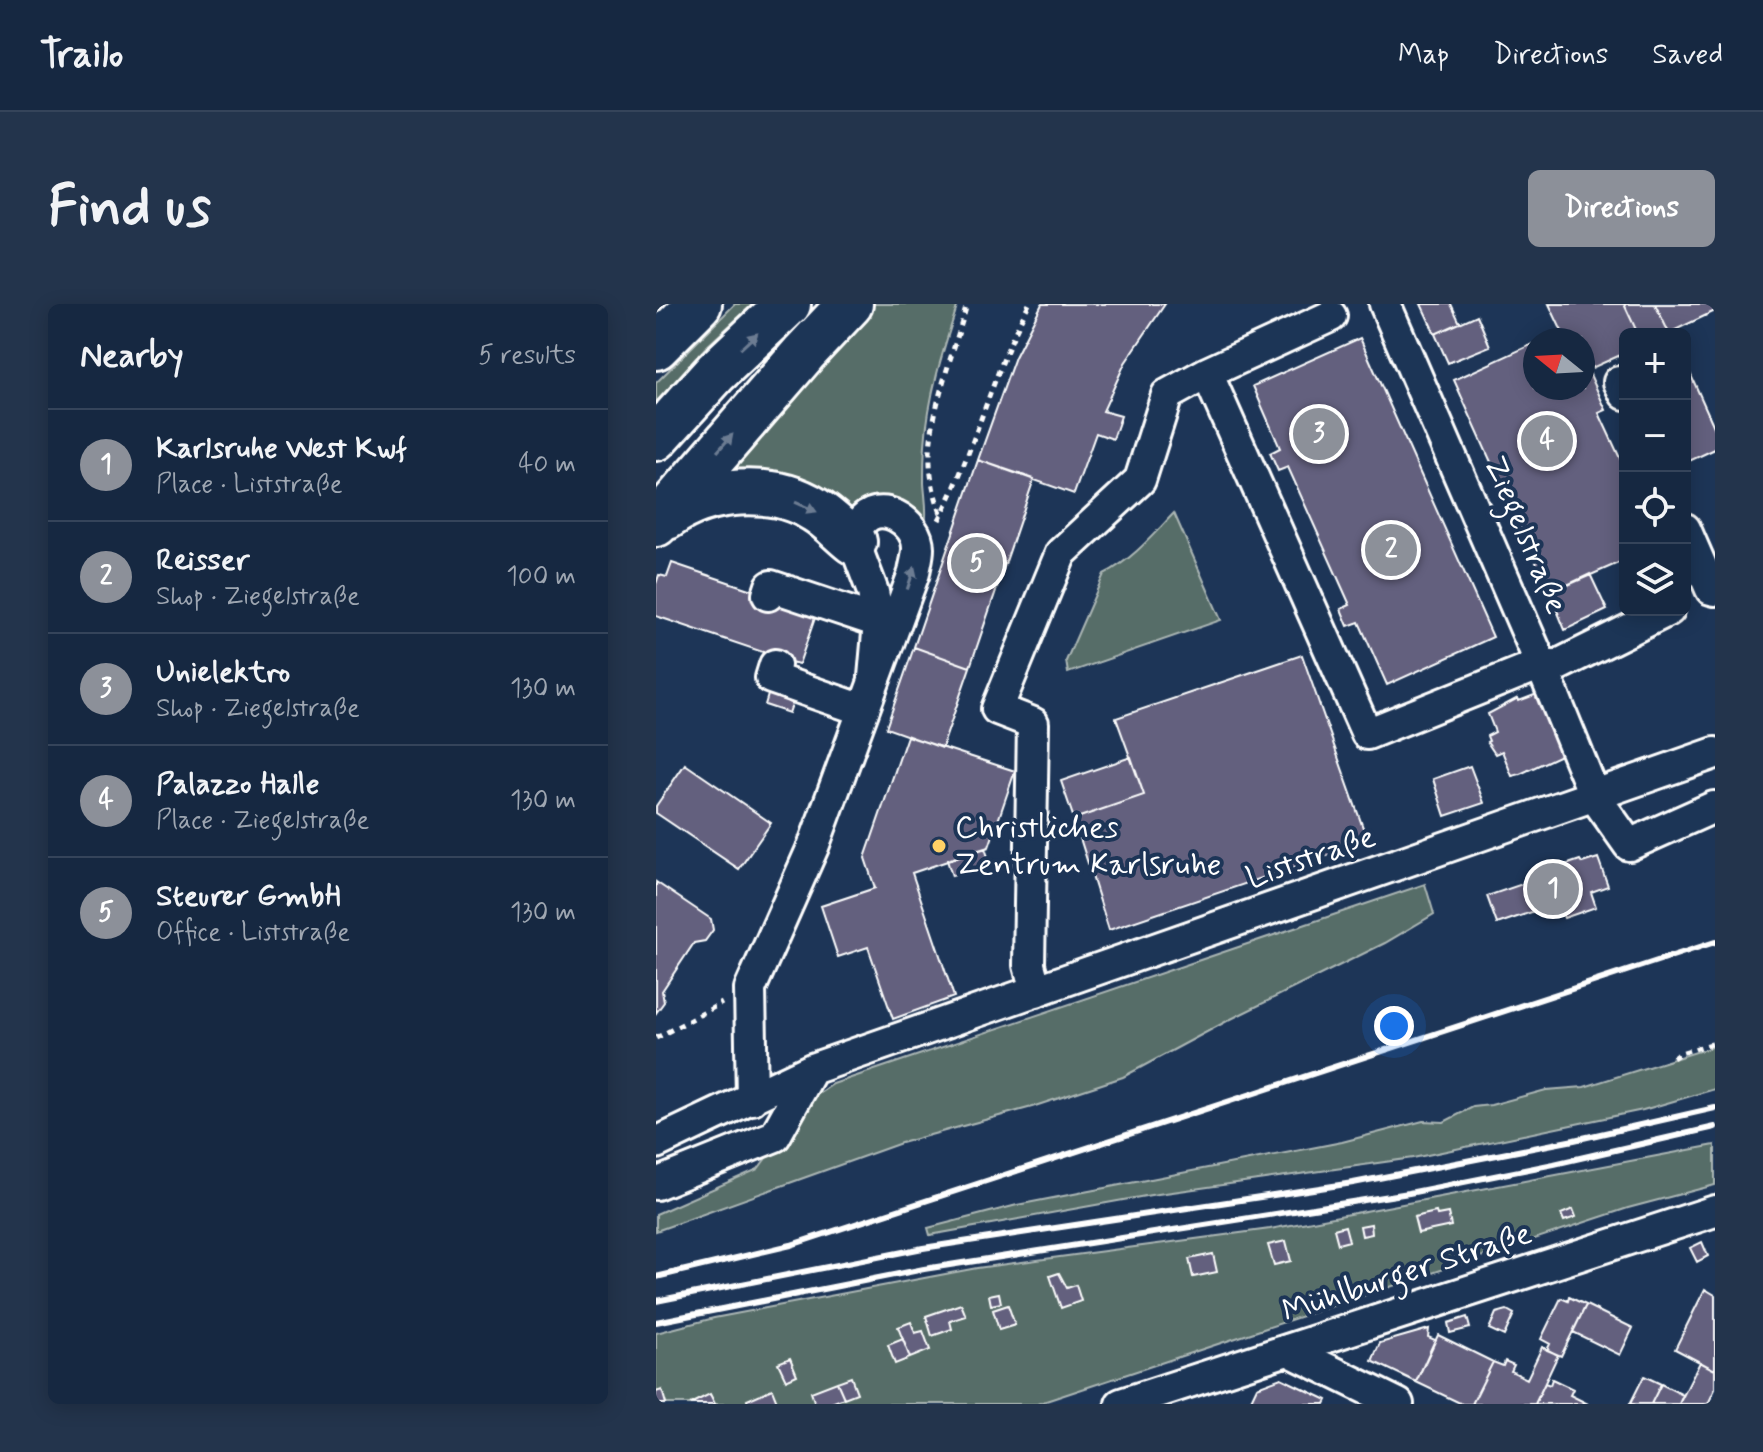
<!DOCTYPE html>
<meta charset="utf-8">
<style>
:root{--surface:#162841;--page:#23344c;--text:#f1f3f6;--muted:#9ea6b1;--line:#35445a;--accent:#8c9099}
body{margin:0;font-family:Mynerve,sans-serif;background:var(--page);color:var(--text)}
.controls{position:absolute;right:24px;top:24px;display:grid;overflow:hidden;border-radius:12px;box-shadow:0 4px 20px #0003}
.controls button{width:72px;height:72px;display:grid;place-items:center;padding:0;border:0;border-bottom:2px solid var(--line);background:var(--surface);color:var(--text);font:40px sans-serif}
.compass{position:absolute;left:867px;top:24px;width:72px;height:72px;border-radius:50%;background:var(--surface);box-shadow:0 4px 20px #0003;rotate:288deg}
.you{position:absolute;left:738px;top:722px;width:28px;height:28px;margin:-20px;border:6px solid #fff;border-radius:50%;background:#1a73e8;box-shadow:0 0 0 12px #1a73e833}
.badge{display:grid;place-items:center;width:52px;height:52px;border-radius:50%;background:var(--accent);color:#fff;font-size:26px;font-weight:700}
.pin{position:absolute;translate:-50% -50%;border:4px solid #fff;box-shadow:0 2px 8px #0006}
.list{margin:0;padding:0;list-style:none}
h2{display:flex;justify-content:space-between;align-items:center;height:104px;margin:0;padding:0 32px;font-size:34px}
h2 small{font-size:26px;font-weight:400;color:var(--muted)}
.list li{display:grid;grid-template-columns:52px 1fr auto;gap:24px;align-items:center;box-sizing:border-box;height:112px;padding:0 32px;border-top:2px solid var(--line)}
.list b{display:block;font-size:30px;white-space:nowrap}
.list p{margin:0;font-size:26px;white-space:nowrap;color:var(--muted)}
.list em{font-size:26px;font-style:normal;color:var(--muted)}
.icon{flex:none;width:44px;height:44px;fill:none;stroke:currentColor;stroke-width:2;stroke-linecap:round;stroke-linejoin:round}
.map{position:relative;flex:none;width:1059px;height:1100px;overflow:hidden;border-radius:12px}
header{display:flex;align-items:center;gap:48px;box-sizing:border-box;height:112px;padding:0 40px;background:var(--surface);border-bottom:2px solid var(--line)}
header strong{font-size:38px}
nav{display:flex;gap:44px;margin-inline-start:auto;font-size:28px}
.intro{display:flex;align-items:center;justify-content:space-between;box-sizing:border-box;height:192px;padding:0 48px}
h1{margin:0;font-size:56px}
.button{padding:20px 36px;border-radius:12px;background:var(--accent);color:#fff;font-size:28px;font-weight:700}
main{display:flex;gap:48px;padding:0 48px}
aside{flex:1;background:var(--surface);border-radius:12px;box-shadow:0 4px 20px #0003}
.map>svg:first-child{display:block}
.green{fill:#576d68;stroke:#abb6b4;stroke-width:2}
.building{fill:#63607e;stroke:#fff;stroke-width:2}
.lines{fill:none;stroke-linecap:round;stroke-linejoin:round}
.minor-casing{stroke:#fff;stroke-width:36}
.highway-casing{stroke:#fff;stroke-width:50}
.path{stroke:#fff;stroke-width:5;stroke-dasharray:6 6;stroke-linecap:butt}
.minor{stroke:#1d3557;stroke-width:30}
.highway{stroke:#1d3557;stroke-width:44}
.rail{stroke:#fff;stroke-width:6}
.oneway{fill:#6c7c92}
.poi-dot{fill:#ffd166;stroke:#1d3557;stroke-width:3}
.labels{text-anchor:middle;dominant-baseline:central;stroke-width:8;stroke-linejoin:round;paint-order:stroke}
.street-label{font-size:32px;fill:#fff;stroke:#1d3557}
.poi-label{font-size:32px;fill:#fff;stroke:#1d3557;text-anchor:start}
</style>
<header>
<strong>Trailo</strong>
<nav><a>Map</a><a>Directions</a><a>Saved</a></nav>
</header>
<div class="intro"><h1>Find us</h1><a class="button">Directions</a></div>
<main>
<aside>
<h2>Nearby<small>5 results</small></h2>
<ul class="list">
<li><span class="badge">1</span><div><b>Karlsruhe West Kwf</b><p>Place · Liststraße</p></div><em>40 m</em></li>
<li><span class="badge">2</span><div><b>Reisser</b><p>Shop · Ziegelstraße</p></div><em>100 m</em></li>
<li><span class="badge">3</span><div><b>Unielektro</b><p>Shop · Ziegelstraße</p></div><em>130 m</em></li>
<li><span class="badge">4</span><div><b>Palazzo Halle</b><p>Place · Ziegelstraße</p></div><em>130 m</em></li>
<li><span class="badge">5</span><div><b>Steurer GmbH</b><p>Office · Liststraße</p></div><em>130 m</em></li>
</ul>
</aside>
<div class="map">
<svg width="1059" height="1100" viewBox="0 0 1059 1100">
<rect width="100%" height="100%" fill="#1d3557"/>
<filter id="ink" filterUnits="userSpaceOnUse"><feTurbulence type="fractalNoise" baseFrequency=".0125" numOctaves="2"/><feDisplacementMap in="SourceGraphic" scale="16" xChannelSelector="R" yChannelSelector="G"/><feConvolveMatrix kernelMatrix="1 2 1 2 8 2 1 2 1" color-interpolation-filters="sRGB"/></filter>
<g filter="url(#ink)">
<path class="green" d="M79 0H97L49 44 0 98V79Z
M214 0H302C287 46 272 93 269 141 268 154 268 167 268 179 269 195 272 208 269 223L239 197 223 193 190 213 57 174Z
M518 209 565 316 412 369 410 357 448 270C476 256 497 231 518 209Z
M769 580 778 610 729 639 573 716 467 773 376 803 245 839 0 927V910L102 865 152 797 177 780Z
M1059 742V785L987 806 757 854 495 891 274 931 272 924 361 901 686 838 767 817 788 818 817 803 835 801 890 786 928 783Z
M1059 841V881L972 904 381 1100H0V1029L58 1014 321 964 614 925Z"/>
<path class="building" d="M386 0H509L469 59 447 107 465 112 457 135 440 129 418 190 322 156 359 53Z
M765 0H795L804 19 779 30Z
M893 0H968L982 30H969V49L927 68V36H910Z
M968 0H999L1013 29 982 30Z
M999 0H1059V7L1013 29Z
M821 11 834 42 792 59 779 30Z
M906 27 910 36H886Z
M704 34 837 333 731 381 703 318 692 322 685 305 694 301 632 163 622 167 614 149 624 144 597 82Z
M879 39V84H927V68L932 66 950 106 943 109 969 165V256L894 289 798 76Z
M1029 58 1059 125V145L1029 159Z
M322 156 378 175 314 363 258 343Z
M16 259 161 308 143 360 134 358 132 366 107 357 110 349 0 312V280L3 271 11 273Z
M934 270 951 306 909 326 894 289Z
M258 343 314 363 286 444 230 424Z
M646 351 712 538 453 626 418 515 488 491 460 414Z
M114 384 139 392 133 409 109 401Z
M881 390 907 450 864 470 856 472 846 447 839 450 831 438 833 437 831 432 839 428 832 410 862 394 863 397Z
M251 432 359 467 333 543 256 569 298 693 237 715 212 643 182 653 165 602 219 584 209 554Z
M475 453 488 491 418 515 405 477Z
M29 460 115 519 83 565 0 509V502Z
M814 462 828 499 789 512 777 475Z
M329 544 334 559 296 572 291 556Z
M942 554 952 582 935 588 940 603 908 614 902 599 841 620 831 592 893 571 892 567 924 556 926 559Z
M0 578 55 615 57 626 49 637 38 639 6 687 8 698 0 709Z
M917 905 920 913 908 917 905 910Z
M780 908 781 911 792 909 795 922 762 929 758 913Z
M715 920 716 930 706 932 704 922Z
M689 922 693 937 682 940 678 925Z
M630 937 635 957 618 961 612 941Z
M1046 938 1052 952 1041 958 1034 944Z
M557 950 561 968 537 973 533 955Z
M403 969 411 984 420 981 425 997 405 1004 394 972Z
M1049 985 1059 991V1066L1019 1045Z
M343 989 345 999 335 1001 333 991Z
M913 993 930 1001 905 1052 891 1046 894 1040 885 1035 905 994 912 997Z
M305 1000 310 1012 294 1017 296 1025 276 1032 270 1012Z
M352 1001 359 1021 343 1026 337 1006Z
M930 1001 977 1024 964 1051 917 1028Z
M851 1006 858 1010 848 1032 833 1025 840 1009Z
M811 1013 814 1024 794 1029 792 1019Z
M255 1018 259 1029 267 1027 274 1046 254 1054 242 1023Z
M773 1025 772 1033 779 1036 760 1078 716 1057 724 1039Z
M782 1031 837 1058 816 1100H806L760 1078Z
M247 1035 254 1054 239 1060 232 1041Z
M886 1043 902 1051 879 1100H816L837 1058 847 1062 849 1057 858 1061 855 1067 871 1075Z
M134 1054 141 1071 130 1076 122 1059Z
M1044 1058 1059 1066V1085L1052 1100H1023Z
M988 1072 1005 1080 995 1100H974Z
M195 1073 201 1089 188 1094 181 1078Z
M625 1074 671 1096 669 1100H593L601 1083Z
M896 1075 917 1085 914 1091 932 1100H879L889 1079 894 1081Z
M181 1078 188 1094 173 1100H159L155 1088Z
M1005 1080 1027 1091 1023 1100H995Z
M116 1085 122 1100H92L91 1096Z
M6 1086 10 1100H0V1088Z
M54 1090 59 1100H34Z"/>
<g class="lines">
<g class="minor-casing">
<path id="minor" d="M729 0 885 360 939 493 973 541 1058 503
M551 69 675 12
M963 78 969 90
M1029 225 1055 285 1059 286
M112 291 115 282 223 318
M119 361 115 374 207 406
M888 368 1013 306
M380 687 373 661 377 419 341 405 405 249 484 176 511 91 551 69 711 430 885 360
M96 795 94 685 157 543 258 269C259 261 262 253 262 244 262 217 222 193 204 220 201 225 200 233 198 238L217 288 223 318 218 373
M0 839 156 765 1059 449
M0 880 119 832 156 765
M632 1046 742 1100
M465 1100 1059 907"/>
</g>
<g class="highway-casing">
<path id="highway" d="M0 43 43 0
M0 134 60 68 132 0
M11 213C50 184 117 179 159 206 173 214 185 228 198 238
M0 220 148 49 194 0"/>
</g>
<path class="path" d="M285 209C279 193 275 177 274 160 272 109 298 49 311 0
M283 216C319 146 336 69 373 0
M0 734 66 699
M1017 754 1024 749 1059 739"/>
<use href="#minor" class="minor"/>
<use href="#highway" class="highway"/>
<path class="rail" d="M0 973 135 941 1059 638
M0 997 267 944 697 879 918 836 1059 804
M0 1018 268 965 753 889 898 860 1059 823"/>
</g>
<defs><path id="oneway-solid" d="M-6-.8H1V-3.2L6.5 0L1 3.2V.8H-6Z" transform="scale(2)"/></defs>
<g class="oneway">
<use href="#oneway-solid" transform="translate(93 37) rotate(-43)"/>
<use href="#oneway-solid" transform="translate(69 139) rotate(-49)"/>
<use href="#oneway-solid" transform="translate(150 203) rotate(24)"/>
<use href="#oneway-solid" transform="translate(255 274) rotate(-72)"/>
</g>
</g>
<circle class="poi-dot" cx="283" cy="542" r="8"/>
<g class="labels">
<g class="street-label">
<text transform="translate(869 231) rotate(67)">Ziegelstraße</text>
<text transform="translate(655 554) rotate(-19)">Liststraße</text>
<text transform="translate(751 969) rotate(-18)">Mühlburger Straße</text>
</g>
<g class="poi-label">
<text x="299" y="524">Christliches<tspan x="299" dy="37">Zentrum Karlsruhe</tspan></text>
</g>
</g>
</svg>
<div class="controls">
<button>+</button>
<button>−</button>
<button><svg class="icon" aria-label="locate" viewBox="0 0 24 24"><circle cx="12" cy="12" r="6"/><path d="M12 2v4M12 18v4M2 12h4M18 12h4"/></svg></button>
<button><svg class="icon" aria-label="layers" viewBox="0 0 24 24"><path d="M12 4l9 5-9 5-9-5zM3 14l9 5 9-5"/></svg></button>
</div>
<svg class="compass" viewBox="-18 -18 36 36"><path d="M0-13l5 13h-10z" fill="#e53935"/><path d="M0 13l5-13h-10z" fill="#9ea6b1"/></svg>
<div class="you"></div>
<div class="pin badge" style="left:897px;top:585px">1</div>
<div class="pin badge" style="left:735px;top:246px">2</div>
<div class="pin badge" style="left:663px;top:130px">3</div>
<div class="pin badge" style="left:891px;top:137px">4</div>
<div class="pin badge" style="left:321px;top:259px">5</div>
</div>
</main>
